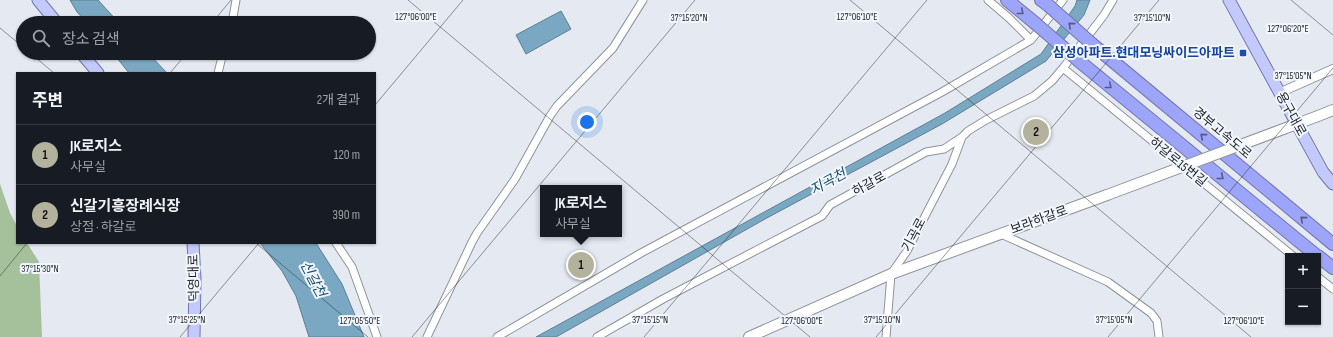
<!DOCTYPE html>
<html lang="ko">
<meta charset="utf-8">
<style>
:root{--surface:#171b24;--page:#242831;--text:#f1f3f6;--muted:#9ea1a6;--line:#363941;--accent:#b3b29c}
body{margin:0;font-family:"Sofia Sans Condensed","Noto Sans KR",sans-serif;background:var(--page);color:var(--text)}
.controls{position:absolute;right:12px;bottom:12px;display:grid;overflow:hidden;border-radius:0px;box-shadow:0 1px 3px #0004}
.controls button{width:36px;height:36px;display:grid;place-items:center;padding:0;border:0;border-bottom:1px solid var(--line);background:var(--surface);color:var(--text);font:20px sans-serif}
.you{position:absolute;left:587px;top:122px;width:14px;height:14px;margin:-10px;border:3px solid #fff;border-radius:50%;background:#1a73e8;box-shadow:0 0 0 6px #1a73e833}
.badge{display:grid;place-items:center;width:26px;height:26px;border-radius:50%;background:var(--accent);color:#111;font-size:13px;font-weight:700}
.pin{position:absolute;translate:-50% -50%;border:2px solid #fff;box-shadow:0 1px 4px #0006}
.popup{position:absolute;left:540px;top:185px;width:82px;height:52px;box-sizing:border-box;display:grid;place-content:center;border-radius:0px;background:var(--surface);filter:drop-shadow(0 1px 3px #0005);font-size:13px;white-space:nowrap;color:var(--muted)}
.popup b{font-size:15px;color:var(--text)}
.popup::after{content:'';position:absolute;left:50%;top:100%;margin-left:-8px;border:8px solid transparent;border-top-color:var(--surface)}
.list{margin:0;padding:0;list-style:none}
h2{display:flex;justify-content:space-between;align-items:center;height:52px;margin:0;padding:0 16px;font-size:17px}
h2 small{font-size:13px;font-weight:400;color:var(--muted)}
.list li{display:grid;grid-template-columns:26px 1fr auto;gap:12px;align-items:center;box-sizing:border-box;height:60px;padding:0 16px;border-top:1px solid var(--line)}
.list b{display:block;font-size:15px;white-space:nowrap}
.list p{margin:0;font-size:13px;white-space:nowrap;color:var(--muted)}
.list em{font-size:13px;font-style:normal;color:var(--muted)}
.icon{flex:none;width:22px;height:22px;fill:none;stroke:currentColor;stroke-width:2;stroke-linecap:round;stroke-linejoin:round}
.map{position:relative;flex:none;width:1333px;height:337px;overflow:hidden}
.search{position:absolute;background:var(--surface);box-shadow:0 1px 3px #0004;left:16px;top:16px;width:360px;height:44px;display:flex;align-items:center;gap:10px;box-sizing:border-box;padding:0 14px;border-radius:22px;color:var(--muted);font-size:15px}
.panel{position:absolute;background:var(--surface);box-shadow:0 1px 3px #0004;left:16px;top:72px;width:360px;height:172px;border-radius:0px}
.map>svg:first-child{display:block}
.green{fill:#a5c19c}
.water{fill:#7aa8c2;stroke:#5e7f92}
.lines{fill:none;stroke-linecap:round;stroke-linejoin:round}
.minor-casing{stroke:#8f939a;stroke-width:9}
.tertiary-casing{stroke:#8f939a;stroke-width:10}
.secondary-casing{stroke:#8f939a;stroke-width:12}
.primary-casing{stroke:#7076ae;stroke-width:13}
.motorway-casing{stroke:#7076ae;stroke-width:14}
.minor{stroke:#fff;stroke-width:7}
.tertiary{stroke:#fff;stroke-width:8}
.secondary{stroke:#fff;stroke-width:10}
.primary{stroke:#c4c9fb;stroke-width:11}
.motorway{stroke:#9ca5f9;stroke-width:12}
.secondary-bridge-casing{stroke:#8f939a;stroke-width:12;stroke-linecap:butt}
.motorway-bridge-casing{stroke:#7076ae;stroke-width:14;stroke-linecap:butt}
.secondary-bridge{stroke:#fff;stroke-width:10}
.motorway-bridge{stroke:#9ca5f9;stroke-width:12}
.oneway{stroke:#565b83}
.ticks{fill:none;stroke:#1d1f22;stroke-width:1;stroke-opacity:0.45}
.transit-dot{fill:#1a4fb4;stroke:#f2f6fe;stroke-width:1.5}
.labels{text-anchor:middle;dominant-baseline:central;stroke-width:4;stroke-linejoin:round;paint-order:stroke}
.transit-label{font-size:13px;font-weight:bold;fill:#164399;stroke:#f2f6fe;text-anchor:end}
.street-label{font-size:13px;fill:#1d1f22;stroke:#f2f6fe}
.water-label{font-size:14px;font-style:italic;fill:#144e6a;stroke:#f2f6fe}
.ticks-label{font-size:10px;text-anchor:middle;fill:#1d1f22;stroke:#f2f6fe;stroke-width:4;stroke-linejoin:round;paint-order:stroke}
</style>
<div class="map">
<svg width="1333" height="337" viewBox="0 0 1333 337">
<rect width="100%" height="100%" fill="#e5e9f1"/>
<path class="green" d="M0 184 10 213 17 226V243H27L39 262 42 337H0Z"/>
<path class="water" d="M70 0H98L119 23H87L77 12Z
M1077 0H1090L1084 15 1046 61 942 124 765 219 556 337H536L945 113 1041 54 1075 6Z
M561 11 571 29 526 54 516 35Z
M113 53H148L167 73H129Z
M260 243H316L342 284 364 337H309L296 296 282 271Z"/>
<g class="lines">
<g class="minor-casing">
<path id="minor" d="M988 0 1009 18 1031 40 1063 0
M232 23 236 0
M1063 68 1293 256
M218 73 223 53
M1001 234 1108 282 1151 313 1157 321 1159 337
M336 243 352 267 377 337
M1318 277 1333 289
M427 337 472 242 477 233 515 179 550 116 557 106 613 48 643 0
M497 337 641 253 942 92 1031 40
M597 337 663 299 822 216 830 205 926 152 944 149 962 137 968 131 986 120 1034 96 1052 81 1063 68 1104 15 1113 0
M886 337 891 274 907 251 952 164 962 137"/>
</g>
<g class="tertiary-casing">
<path id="tertiary" d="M1279 93 1333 69"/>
</g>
<g class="secondary-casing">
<path id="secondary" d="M1318 116 1333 110
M749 337 891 274 1107 195"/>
</g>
<g class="primary-casing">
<path id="primary" d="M38 0 57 23
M1229 0 1323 172 1333 184
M81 53 98 73
M193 243 195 279 194 337"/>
</g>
<g class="motorway-casing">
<path id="motorway" d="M1007 0 1035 23
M1041 0 1049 6
M1092 44 1333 244
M1079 61 1317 256
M1318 256 1333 268"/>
</g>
<use href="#minor" class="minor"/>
<use href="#tertiary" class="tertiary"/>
<use href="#secondary" class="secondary"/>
<use href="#primary" class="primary"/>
<use href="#motorway" class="motorway"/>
<g class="secondary-bridge-casing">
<path id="secondary-bridge" d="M1107 195 1318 116"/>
</g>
<g class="motorway-bridge-casing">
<path id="motorway-bridge" d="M1049 6 1092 44
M1035 23 1079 61"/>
</g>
<use href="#secondary-bridge" class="secondary-bridge"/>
<use href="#motorway-bridge" class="motorway-bridge"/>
</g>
<defs><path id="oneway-chevron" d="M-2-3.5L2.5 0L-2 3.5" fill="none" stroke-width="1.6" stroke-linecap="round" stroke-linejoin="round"/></defs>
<g class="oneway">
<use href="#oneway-chevron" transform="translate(1021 12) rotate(39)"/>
<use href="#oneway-chevron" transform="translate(1071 25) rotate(-139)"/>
<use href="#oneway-chevron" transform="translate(1109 86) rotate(39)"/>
<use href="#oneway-chevron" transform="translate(1203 136) rotate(-140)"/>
<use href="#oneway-chevron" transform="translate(1221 177) rotate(39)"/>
<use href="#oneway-chevron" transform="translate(1303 219) rotate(-140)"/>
</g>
<path class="ticks" d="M408 0 810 337M850 0 1251 337M1291 0 1333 35M212 23 231 0M0 28 23 47M30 53 54 73M170 73 187 53M375 105 463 0M256 243 368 337M0 276 27 243M180 337 259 243M412 337 695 0M644 337 927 0M876 337 1159 0M1108 337 1333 68"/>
<rect class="transit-dot" x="1239" y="49" width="8" height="8" rx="2"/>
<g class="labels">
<g class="transit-label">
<text x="1235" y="53">삼성아파트.현대모닝싸이드아파트</text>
</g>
<g class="street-label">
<text transform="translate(1291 114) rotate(61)">용구대로</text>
<text transform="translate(1222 133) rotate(40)">경부고속도로</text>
<text transform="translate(1178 162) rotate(39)">하갈로15번길</text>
<text transform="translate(869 184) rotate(-29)">하갈로</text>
<text transform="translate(1039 220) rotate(-20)">보라하갈로</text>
<text transform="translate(914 235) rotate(-62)">기곡로</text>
<text transform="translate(194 278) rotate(-91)">덕영대로</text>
</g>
<g class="water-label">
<text transform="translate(828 182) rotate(-29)">지곡천</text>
<text transform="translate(313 279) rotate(62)">신갈천</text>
</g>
</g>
<g class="ticks-label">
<text x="416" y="20">127°06'00"E</text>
<text x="857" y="20">127°06'10"E</text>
<text x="689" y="21">37°15'20"N</text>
<text x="1152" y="21">37°15'10"N</text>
<text x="1288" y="32">127°06'20"E</text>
<text x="1293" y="79">37°15'05"N</text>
<text x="40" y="272">37°15'30"N</text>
<text x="187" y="323">37°15'25"N</text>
<text x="650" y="323">37°15'15"N</text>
<text x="882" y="323">37°15'10"N</text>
<text x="1114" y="323">37°15'05"N</text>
<text x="360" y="324">127°05'50"E</text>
<text x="802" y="324">127°06'00"E</text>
<text x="1244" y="324">127°06'10"E</text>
</g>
</svg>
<div class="controls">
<button>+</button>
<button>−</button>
</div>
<div class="you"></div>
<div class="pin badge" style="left:581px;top:265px">1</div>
<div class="popup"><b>JK로지스</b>사무실</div>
<div class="pin badge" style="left:1036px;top:132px">2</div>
<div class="search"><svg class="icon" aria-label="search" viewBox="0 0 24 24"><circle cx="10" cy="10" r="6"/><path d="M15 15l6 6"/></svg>장소 검색</div>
<section class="panel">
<h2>주변<small>2개 결과</small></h2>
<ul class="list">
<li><span class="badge">1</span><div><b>JK로지스</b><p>사무실</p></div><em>120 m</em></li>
<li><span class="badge">2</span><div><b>신갈기흥장례식장</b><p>상점 · 하갈로</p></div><em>390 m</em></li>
</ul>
</section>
</div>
